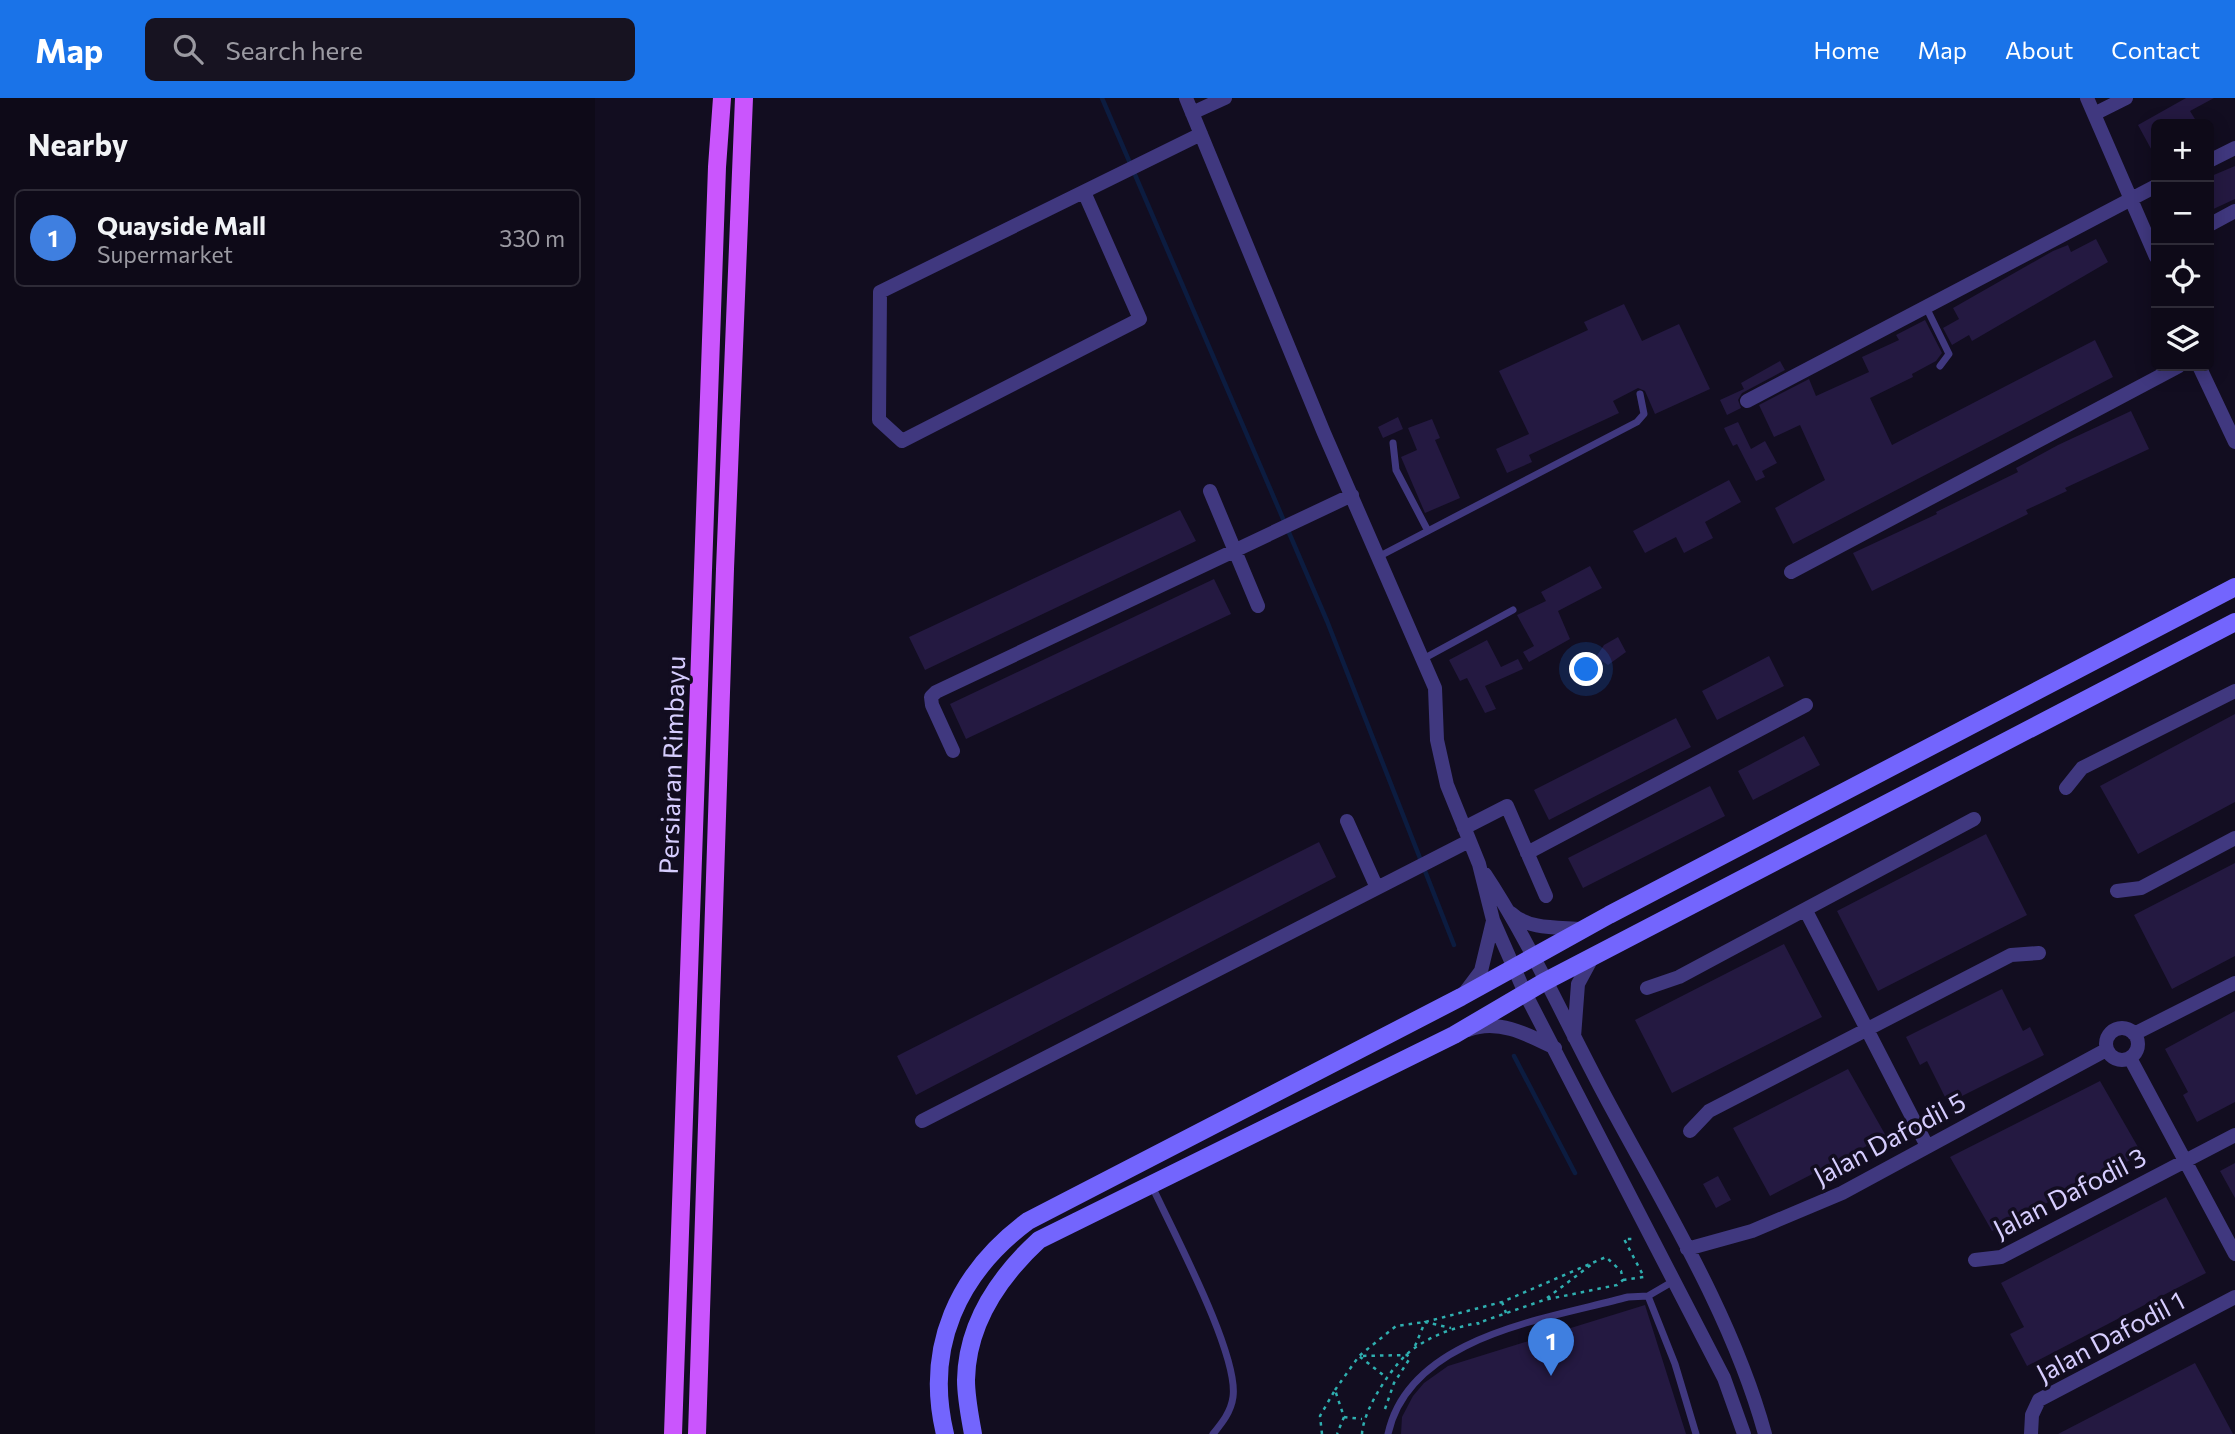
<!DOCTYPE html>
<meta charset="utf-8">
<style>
:root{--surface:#0e0a18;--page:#171321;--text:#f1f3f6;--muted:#9b9aa2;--line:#2e2b37;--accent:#1a73e8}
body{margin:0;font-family:Commissioner,sans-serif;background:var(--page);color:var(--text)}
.controls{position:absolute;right:21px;top:21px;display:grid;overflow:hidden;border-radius:10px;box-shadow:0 4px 18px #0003}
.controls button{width:63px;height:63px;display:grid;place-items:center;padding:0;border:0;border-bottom:2px solid var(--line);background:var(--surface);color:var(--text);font:35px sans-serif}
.you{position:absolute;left:992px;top:572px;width:24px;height:24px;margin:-18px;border:5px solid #fff;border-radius:50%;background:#1a73e8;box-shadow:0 0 0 10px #1a73e833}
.badge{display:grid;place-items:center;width:46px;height:46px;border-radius:50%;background:var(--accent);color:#fff;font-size:23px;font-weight:700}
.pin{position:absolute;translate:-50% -58px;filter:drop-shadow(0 2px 4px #0008)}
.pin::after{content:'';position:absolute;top:37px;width:24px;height:21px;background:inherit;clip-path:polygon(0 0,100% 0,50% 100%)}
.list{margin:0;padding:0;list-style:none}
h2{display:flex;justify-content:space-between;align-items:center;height:91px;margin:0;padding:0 28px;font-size:30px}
h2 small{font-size:23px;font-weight:400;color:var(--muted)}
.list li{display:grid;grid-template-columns:46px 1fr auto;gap:21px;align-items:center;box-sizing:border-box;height:98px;margin:0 14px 14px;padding:0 14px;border:2px solid var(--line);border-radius:10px}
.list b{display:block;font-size:26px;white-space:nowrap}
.list p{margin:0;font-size:23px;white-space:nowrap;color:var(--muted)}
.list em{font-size:23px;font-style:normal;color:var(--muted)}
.icon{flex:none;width:38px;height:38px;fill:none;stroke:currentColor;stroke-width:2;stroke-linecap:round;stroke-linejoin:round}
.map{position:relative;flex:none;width:1640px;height:1336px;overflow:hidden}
header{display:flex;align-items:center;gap:42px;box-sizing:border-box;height:98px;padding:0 35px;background:var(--accent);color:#fff}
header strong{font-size:33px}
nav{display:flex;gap:38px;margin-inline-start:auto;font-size:24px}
.search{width:490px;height:63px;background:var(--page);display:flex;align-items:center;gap:18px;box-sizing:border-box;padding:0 24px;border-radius:10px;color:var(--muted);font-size:26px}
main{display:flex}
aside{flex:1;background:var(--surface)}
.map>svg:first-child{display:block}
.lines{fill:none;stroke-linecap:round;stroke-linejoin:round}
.stream{stroke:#0c1c40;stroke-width:4.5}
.building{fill:#241941}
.path{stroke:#2fafb0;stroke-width:2.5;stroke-dasharray:3.5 5;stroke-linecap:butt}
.lane{stroke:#40387f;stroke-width:7}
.street{stroke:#40387f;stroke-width:14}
.secondary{stroke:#7365fd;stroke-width:18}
.primary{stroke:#ca55fd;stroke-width:18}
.labels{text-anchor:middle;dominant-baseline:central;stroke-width:7;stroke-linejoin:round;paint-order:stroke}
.street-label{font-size:26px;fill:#d6cdfe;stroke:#120d20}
</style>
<header>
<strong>Map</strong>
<div class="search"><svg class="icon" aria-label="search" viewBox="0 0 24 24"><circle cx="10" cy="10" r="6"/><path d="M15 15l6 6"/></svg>Search here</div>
<nav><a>Home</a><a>Map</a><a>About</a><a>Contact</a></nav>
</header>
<main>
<aside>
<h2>Nearby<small></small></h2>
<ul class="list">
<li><span class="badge" style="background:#3f7fe0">1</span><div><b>Quayside Mall</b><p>Supermarket</p></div><em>330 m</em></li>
</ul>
</aside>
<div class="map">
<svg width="1640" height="1336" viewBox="0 0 1640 1336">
<rect width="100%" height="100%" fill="#120d20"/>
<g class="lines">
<path class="stream" d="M507 0 732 523 859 847
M919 958 980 1075"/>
</g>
<path class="building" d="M1591 0H1619L1595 13 1603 26H1561V60L1543 27Z
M1640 68V101L1614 113V79Z
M1501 141 1513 164 1377 243 1374 237 1357 247 1348 230 1364 221 1358 210 1458 153 1473 147 1476 154Z
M1029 206 1047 243 1084 226 1115 291 1060 316 1050 293 1043 290 1018 303 1024 315 934 357 937 364 912 375 901 351 934 336 904 273 993 232 989 224Z
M1330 222 1347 255 1341 263 1317 276 1318 279 1275 300 1297 347 1500 242 1518 279 1198 446 1180 410 1230 382 1205 327 1179 339 1164 307 1214 281 1221 298 1274 274 1267 259 1304 242 1301 237Z
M1185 263 1190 272 1147 295 1143 302 1146 310 1132 317 1125 302 1149 291 1146 285Z
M1536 313 1554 351 1470 390 1472 393 1431 412 1433 416 1277 493 1258 455 1342 416 1341 414 1423 374 1421 370 1463 347Z
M803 319 808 331 788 340 783 329Z
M837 321 845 340 840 342 865 400 830 415 806 359 822 352 813 330Z
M1143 324 1156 351 1170 343 1182 365 1167 373 1170 379 1161 383 1142 346 1138 348 1129 330Z
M1134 382 1146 404 1110 424 1118 440 1089 455 1081 439 1050 455 1038 433Z
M585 412 601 443 330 572 314 539Z
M995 468 1007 490 963 513 975 541 934 564 928 554 939 548 922 517 951 503 946 494Z
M619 481 636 516 371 641 355 606Z
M1023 539 1031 554 1013 567 1001 559 1009 547Z
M892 542 906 569 923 561 928 571 890 588 901 611 890 615 872 580 865 583 854 562Z
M1174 558 1189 588 1122 622 1107 593Z
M1640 616V704L1543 756 1505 688Z
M1081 620 1096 649 954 722 939 692Z
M1209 638 1225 667 1158 702 1143 673Z
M1115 688 1130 718 988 790 973 760Z
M1391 736 1432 817 1283 893 1242 813Z
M724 744 741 779 321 997 302 958Z
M1640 765V858L1577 891 1539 817Z
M1189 846 1227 919 1077 995 1040 922Z
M1407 891 1428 933 1435 929 1449 957 1353 1005 1332 963 1325 967 1311 939Z
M1640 913V1004L1602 1024 1588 997 1593 994 1570 951Z
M1253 971 1291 1038 1175 1098 1138 1030Z
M1505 983 1547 1056 1397 1133 1355 1059Z
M1640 1065V1100L1625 1073Z
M1123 1078 1136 1102 1121 1110 1108 1086Z
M1571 1099 1611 1175 1432 1268 1415 1236 1429 1229 1406 1185Z
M1050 1207 1091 1336H806L807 1319 818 1298 829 1285 853 1268Z
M1600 1265 1638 1336H1463L1552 1290Z"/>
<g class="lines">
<path class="path" d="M1028 1182 1049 1179 1029 1141H1040
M952 1200 997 1166
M907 1204 911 1215
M820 1248 830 1224 856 1230
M740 1292 764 1258 801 1228 830 1224 907 1204 1011 1159 1026 1173 1028 1182 1022 1187 949 1202 883 1225
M790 1311 799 1285 815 1260 812 1257 764 1258 792 1280
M749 1319 767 1321
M727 1336 725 1318 740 1292 749 1319 742 1336
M767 1336C768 1311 800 1262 821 1249 840 1236 861 1229 883 1225L885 1230"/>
<path class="lane" d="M1331 209 1354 256 1345 268
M798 345 801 372 833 433
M783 459 1042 324 1049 316 1045 296
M828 561 918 512
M556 1086C576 1130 644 1256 638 1299 636 1314 627 1325 618 1336
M1053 1198 1080 1266 1101 1336
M793 1336C814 1238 952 1221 1033 1199L1053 1198 1077 1184"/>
<path class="street" d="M591 0 729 335 840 590 842 642 852 687 884 766 898 822 930 895 1129 1280 1149 1336
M1492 0 1561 159
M597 15 630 0
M1499 16 1531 0
M1614 63 1640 50
M489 94 545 221 307 343 284 322 285 194C392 141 499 89 606 36
M1614 127 1640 113
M1604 268 1640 344
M1152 303 1561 88
M615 393 663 508
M1196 474 1584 268
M358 653 337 607 336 599 341 594 757 397
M1471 690 1487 670 1640 593
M752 723 782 790
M869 730 912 708 951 798
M932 755 1211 607
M890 776C935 844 970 923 1009 996 1067 1105 1137 1216 1170 1336
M1522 793 1546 790 1640 740
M1211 813 1332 1048
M916 815C934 832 964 829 987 831
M1052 890 1084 879 1379 721
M868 897 886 873 898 823
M1511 946a16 16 0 1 1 32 0a16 16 0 1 1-32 0Z
M873 932C903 920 934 937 960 950
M1539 936 1640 885
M979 939 983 886 997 860
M1535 960 1640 1156
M327 1023 874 743
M1095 1033 1114 1013 1416 857 1444 855
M1092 1151 1157 1133 1247 1095 1511 952
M1380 1162 1406 1159 1640 1037
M1436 1336 1437 1317 1444 1302 1640 1199"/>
<path class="secondary" d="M350 1336C329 1249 363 1175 433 1123L866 899 1014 817 1640 489
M378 1336C375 1319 371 1300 371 1282 372 1226 404 1179 444 1142L859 937 949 884 1640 524"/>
<path class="primary" d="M78 1336 122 69 127 0
M102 1336 130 471 149 0"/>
</g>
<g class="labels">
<g class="street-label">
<text transform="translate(76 667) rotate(-88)">Persiaran Rimbayu</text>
<text transform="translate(1294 1040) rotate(-28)">Jalan Dafodil 5</text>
<text transform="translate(1474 1094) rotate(-27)">Jalan Dafodil 3</text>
<text transform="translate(1515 1238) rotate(-28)">Jalan Dafodil 1</text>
</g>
</g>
</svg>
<div class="controls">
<button>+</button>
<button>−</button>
<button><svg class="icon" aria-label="locate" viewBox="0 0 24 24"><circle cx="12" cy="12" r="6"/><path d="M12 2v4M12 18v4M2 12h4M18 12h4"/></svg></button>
<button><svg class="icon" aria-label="layers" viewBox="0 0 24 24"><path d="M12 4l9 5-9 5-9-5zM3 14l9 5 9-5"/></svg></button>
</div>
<div class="you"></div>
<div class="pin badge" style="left:956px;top:1278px;background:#3f7fe0">1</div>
</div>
</main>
